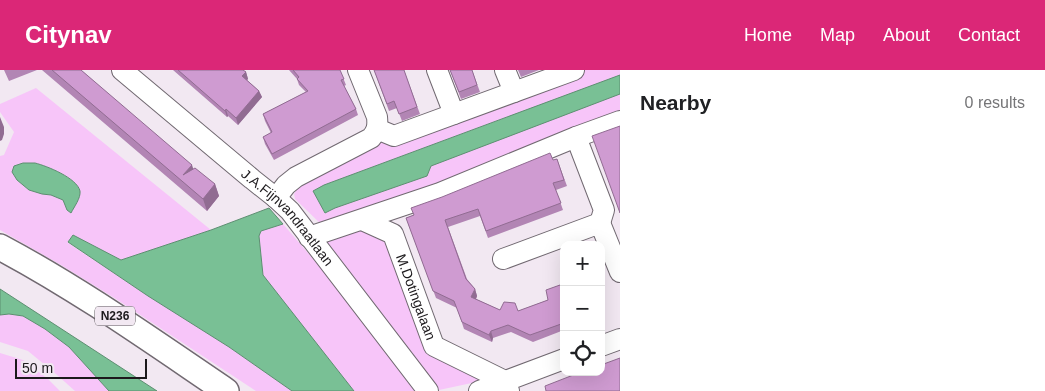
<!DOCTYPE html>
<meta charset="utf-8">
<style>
:root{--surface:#fff;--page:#f6f6f6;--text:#202124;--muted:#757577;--line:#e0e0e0;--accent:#db2777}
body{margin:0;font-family:Helvetica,sans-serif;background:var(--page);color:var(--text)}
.controls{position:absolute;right:15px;bottom:15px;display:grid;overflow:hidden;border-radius:10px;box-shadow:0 5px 20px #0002}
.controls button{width:45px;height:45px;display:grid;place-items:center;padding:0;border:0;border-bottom:1px solid var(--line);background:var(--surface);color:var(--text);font:25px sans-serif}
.scale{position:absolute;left:15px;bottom:12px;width:132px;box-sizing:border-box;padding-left:5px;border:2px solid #1c191c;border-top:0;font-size:14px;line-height:18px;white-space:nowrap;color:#1c191c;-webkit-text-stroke:4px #f2e8f2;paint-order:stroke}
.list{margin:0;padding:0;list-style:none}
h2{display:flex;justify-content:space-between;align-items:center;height:65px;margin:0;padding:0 20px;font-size:21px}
h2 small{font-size:16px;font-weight:400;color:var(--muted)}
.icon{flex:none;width:28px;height:28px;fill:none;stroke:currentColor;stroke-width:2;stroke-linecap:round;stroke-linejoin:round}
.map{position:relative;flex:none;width:620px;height:321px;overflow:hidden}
header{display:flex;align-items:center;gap:30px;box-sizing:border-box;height:70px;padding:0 25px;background:var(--accent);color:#fff}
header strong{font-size:24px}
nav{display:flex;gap:28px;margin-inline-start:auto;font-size:18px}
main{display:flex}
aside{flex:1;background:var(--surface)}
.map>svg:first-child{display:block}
.green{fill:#f7c5f9;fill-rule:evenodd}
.water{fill:#79c095;stroke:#5d8e71}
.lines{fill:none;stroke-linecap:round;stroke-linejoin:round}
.minor-casing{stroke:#716971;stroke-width:22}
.major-casing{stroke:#716971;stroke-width:28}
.minor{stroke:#fff;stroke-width:20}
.major{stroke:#fff;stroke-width:25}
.wall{fill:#b285b4}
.shaded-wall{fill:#916c92}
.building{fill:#cf9bd1;stroke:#916c92}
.labels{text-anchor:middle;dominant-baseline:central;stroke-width:4.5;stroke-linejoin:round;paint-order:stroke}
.shield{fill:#f2e8f2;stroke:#5c575c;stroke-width:1}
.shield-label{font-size:12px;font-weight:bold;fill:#1c191c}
.street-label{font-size:14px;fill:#1c191c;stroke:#f2e8f2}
</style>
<header>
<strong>Citynav</strong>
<nav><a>Home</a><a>Map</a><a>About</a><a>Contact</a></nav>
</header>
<main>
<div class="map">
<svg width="620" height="321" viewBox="0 0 620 321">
<rect width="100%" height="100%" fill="#f2e8f2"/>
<path class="green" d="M555 0H620V5L324 115 325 143 335 138 427 106 431 96 620 24V46L324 157 295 129 294 124 300 115 349 91 367 79 380 68Z
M36 18 211 160 121 190 73 165 68 173 148 226 229 277 292 321H256L116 229 61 195 0 160V86L4 85 14 62 0 42V34ZM35 93 55 101 71 109 67 140 63 130 51 125 42 124 29 120 17 110 12 102Z
M283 154 346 227 417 321H354L263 205 259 166 261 161Z
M361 159 389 174 427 279 481 311 439 320 325 171Z
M9 244 23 246 45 259 69 277 109 321H75L56 304 28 281 0 272V245Z
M0 283 23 290 48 309 60 321H0Z"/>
<path class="water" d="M620 5V24L431 96 427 106 335 138 325 143 313 121 324 115Z
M23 93C27 93 31 93 35 93 47 96 77 108 80 121 81 128 74 137 71 143L67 140 63 130 51 125 42 124 29 120 17 110 12 102 14 96Z
M269 138 283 154 261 161 259 166 263 205 354 321H292L229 277 148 226 68 172 73 165 121 190 211 160Z
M0 219 157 321H109L69 277 45 259 23 246 9 244 0 245Z"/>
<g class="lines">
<g class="minor-casing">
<g id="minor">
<path id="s1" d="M122 0 252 109 276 128 290 141 428 321"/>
<path d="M437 0 454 44"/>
<path d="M505 0 514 22"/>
<path d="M377 59 394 66 574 0"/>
<path d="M576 67 604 140 600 153"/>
<path d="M276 128 286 115 296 107 371 68C377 61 378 56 377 47L358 0"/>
<path id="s2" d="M362 150 393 164 434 276 505 311 509 321"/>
<path d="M309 167 440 123 576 67 620 51"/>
<path d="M503 189 600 153 620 202"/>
<path d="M601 276 620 269"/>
<path d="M479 321 564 289"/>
</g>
</g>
<g class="major-casing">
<path id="major" d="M0 177C79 219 152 271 226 321"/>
</g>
<use href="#minor" class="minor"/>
<use href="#major" class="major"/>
</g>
<path class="wall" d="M4 0H37L9 11Z
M42 0H81L193 99 215 114 219 126 207 141Z
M173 0H243L246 2 248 9 247 10 259 21 262 27 238 55 228 46 227 47Z
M289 0H340L346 15 344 16 356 39 358 45 274 90 265 74 263 67 271 63 265 51 263 44 306 22 299 15 297 9Z
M374 0H404L420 44 402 51 397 38 389 41Z
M450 0H472L480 22 461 29Z
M518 0H539L521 7Z
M557 89 567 116 556 120 563 140 488 168 480 146 448 157 467 209 475 219 477 226 476 229 500 240 518 241 564 224V260L533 272 511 262 493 268 492 272 464 259 457 238 436 228 406 148Z
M601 233 605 245 601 247Z"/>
<path class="shaded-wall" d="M246 2 248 9 244 13 242 6Z
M259 21 262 27 238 55 236 48Z
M226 39 228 46 227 47 225 41Z
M0 47 4 57V64L2 70 0 71Z
M192 95 196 107 183 105Z
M215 114 219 126 207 141 203 129Z
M475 219 477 226 474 234 471 227Z
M491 261 493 268 492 272 489 265Z"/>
<path class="building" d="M52 0H81L192 95 183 105 195 98 215 114 203 129Z
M178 0H243L246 2 242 6 259 21 236 48 226 39 225 41Z
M293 0H340L344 9 341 10 356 39 272 84 263 67 272 62 263 44 308 21 297 9 299 7Z
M374 0H404L417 37 399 44 394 31 387 34Z
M450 0H472L477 15 459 22Z
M620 56V143L592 66Z
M550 83 553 90 557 89 564 110 553 113 561 133 486 161 478 139 445 150 466 209 475 219 471 227 500 240 504 232 515 233 518 241 548 230 546 220 560 215 564 224V253L530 265 508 255 491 261 489 265 462 252 454 231 433 221 406 148 414 145 411 138 442 127Z
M620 288V321H546L545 316 581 302H601V295Z"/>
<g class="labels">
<rect class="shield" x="95" y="236.5" width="40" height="19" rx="4"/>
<g class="shield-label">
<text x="115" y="246">N236</text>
</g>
<g class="street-label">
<text stroke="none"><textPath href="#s1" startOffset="222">J.A.Fijnvandraatlaan</textPath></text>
<text stroke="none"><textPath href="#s2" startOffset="101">M.Dotingalaan</textPath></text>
</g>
</g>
</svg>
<div class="controls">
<button>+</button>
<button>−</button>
<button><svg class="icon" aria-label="locate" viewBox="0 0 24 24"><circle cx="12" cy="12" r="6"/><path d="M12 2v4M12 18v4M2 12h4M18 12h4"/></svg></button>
</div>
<div class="scale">50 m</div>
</div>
<aside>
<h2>Nearby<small>0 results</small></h2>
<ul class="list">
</ul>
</aside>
</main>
